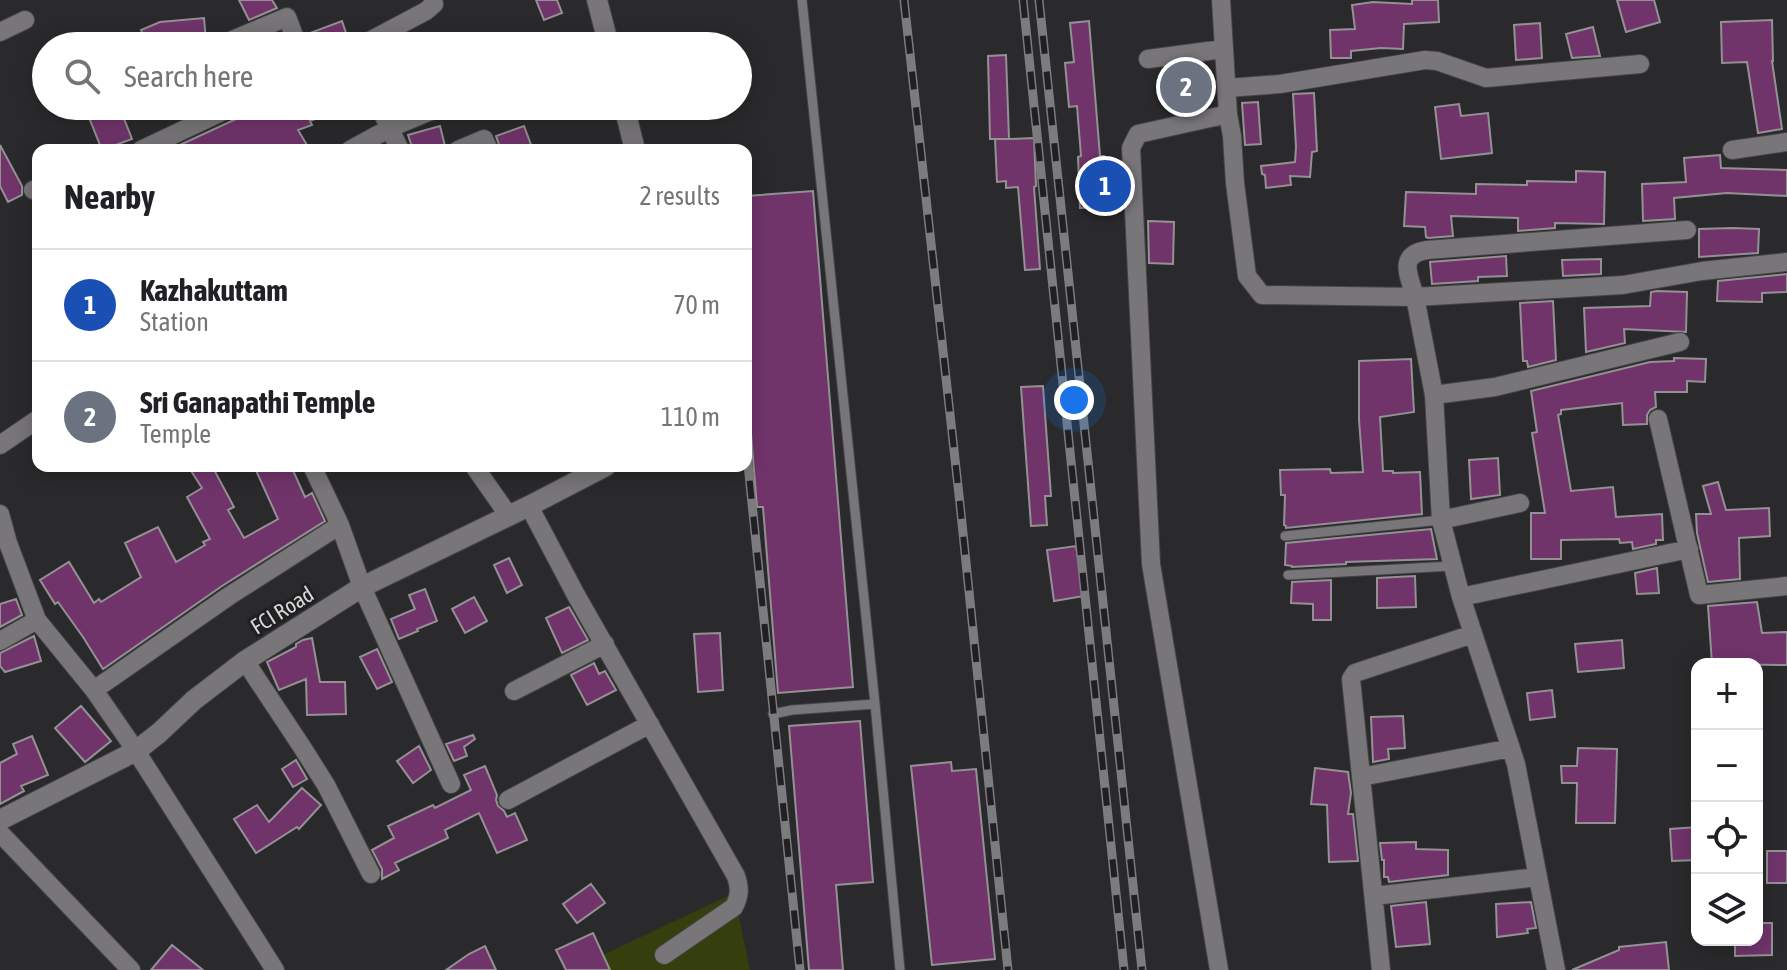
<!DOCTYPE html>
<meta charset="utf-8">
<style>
:root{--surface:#fff;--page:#f2f2f2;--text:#202124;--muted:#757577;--line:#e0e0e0;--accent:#b45309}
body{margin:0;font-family:"Asap Condensed",sans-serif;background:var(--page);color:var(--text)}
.controls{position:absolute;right:24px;bottom:24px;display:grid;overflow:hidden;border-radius:16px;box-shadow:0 4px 20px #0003}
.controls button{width:72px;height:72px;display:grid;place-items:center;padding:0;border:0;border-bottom:2px solid var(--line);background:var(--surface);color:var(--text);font:40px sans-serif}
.you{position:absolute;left:1074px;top:400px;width:28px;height:28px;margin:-20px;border:6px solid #fff;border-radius:50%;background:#1a73e8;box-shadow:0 0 0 12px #1a73e833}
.badge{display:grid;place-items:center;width:52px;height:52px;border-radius:50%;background:var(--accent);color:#fff;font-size:26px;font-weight:700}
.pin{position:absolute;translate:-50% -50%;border:4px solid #fff;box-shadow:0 2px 8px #0006}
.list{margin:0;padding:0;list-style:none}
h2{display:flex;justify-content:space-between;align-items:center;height:104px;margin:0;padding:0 32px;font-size:34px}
h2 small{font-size:26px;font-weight:400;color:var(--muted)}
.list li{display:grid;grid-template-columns:52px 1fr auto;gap:24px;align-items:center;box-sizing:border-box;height:112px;padding:0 32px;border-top:2px solid var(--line)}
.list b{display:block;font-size:30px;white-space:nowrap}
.list p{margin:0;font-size:26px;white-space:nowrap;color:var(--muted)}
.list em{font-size:26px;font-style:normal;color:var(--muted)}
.icon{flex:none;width:44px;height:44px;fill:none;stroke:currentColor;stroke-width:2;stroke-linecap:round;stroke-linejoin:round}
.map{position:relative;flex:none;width:1787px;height:970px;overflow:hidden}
.search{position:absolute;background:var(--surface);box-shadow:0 4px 20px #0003;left:32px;top:32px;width:720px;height:88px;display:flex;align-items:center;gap:20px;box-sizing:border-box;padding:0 28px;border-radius:44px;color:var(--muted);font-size:30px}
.panel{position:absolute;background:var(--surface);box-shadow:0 4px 20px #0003;left:32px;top:144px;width:720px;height:328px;border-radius:16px}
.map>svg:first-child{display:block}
.green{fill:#353f0e}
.building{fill:#70346b;stroke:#939193;stroke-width:2}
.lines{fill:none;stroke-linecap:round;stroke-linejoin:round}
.service-casing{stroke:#464546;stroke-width:11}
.minor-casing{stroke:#464546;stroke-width:20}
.tertiary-casing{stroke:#464546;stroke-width:22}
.service{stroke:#787678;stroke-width:9}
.minor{stroke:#787678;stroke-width:18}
.tertiary{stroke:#787678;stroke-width:20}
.rail-casing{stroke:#7c7b7d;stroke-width:9}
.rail{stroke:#211f21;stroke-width:6;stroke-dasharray:18;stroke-linecap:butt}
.labels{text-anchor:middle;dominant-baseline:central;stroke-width:6;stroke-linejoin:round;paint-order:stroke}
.street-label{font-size:22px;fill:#d9d8d9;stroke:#211f21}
</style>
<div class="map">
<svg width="1787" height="970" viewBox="0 0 1787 970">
<rect width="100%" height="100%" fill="#2a292b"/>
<path class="green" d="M734 893 750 970H571Z"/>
<path class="building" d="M239 0H272L277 8 249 20Z
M536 0H557L562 13 544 20Z
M1412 0H1438L1439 22 1404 24 1403 49 1381 48 1351 51V58H1331L1330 30 1355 29 1352 5 1373 2 1412 4Z
M1617 0H1654L1660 22 1626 32Z
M204 18 206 41 164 46H148L141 30 160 22Z
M1772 20 1773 61H1772L1782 129 1758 133 1747 62 1722 63 1721 22Z
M342 21 348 39 331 46H315L310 33Z
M1089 21 1100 156H1104L1106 207 1080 208 1078 157 1081 156 1077 106 1069 107 1065 63 1074 62 1070 23Z
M1540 23 1542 58 1516 60 1514 25Z
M1593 27 1600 56 1572 58 1566 34Z
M1006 55 1009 139 1034 138 1036 186 1034 187 1040 269 1025 270 1018 187 1006 188V181L997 182 995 139H1008H990L988 56Z
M1314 93 1317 151 1312 152 1310 177 1290 176 1291 185 1266 188 1265 175 1262 174 1261 166 1295 162 1296 147 1293 94Z
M1258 102 1261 144 1245 145 1242 103Z
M1459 104 1461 116 1488 113 1492 153 1441 159 1435 107Z
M112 106H119L132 139 102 150 88 115Z
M269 106 345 107 310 121 312 125 298 130 310 150H169L236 119 272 113Z
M440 126 446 150H413L408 135Z
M524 126 533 150H501L496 136Z
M0 145 22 186V195L8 202 0 186Z
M1720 155 1721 168 1787 170V196L1727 193 1674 198 1675 219 1643 221 1642 184 1686 182 1684 158Z
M1576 171 1605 172 1604 224 1555 223V228L1518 231V218L1451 216 1453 236 1428 238 1426 237 1425 227 1404 226 1406 192 1476 194V184L1527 185V181L1576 182Z
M813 191 853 687 778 693 763 507H757L746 372V196Z
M1148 221 1174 222 1173 264 1149 263Z
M1733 228 1759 229 1758 253 1699 257V229Z
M1506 256 1507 276 1478 277V281L1432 284 1430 262Z
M1601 259V274L1563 276 1562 260Z
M1787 274V292L1762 293V302L1717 301 1718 281Z
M1657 291 1687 292 1686 332 1624 329 1625 343 1586 352 1584 308 1650 306 1651 292Z
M1553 301 1556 360 1528 367 1527 361H1523L1520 303Z
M1674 358 1706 359 1705 382 1687 381V392H1655L1656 407 1650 410 1647 415V424L1623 425 1622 403 1561 410V414L1558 415 1571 491 1613 487 1616 517 1662 514 1663 540H1656V544L1633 549 1632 542 1620 543 1619 539 1561 540V559H1531V513H1545L1532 433 1537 432 1531 391 1650 362 1674 361Z
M1411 359 1414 412 1380 417 1383 471H1393V473L1420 472 1422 514 1286 528V526L1284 525 1285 495H1281L1280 470 1330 469 1331 473 1363 472 1359 420V361Z
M1043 386 1051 496H1045L1047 525 1031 526 1021 387Z
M1498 458 1500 495 1471 499 1469 460Z
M188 466H212L234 507 228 510 244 538 278 519 254 466H291L305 497 312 493 325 521 222 586 103 669 83 637 58 602 55 604 40 580 69 562 94 603 99 599 101 602 141 577 125 543 158 527 176 562 205 545 203 542 210 539 187 497 202 488Z
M1718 482 1726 510 1769 508 1770 536 1739 538 1740 579 1708 582 1697 533 1696 514H1711L1703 486Z
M1431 529 1437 559 1346 562V564L1292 567V566L1285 565 1286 543Z
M1076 546 1084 596 1054 601 1047 550Z
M509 558 522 585 507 593 494 565Z
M1657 568 1659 593 1637 594 1635 573Z
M1415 576 1416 607 1377 608V578Z
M1331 580V620H1313V604L1291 603 1292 582Z
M425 589 437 621 417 629 418 631 399 639 391 619 415 609 409 595Z
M474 597 487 621 465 633 452 609Z
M16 599 22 615 0 627V604Z
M1757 602 1762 633 1787 632V665L1712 664 1708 606Z
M569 607 588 640 562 653 546 618Z
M720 633 723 690 698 692 694 634Z
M34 636 41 661 5 672 0 666V653Z
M312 638 320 682H345L346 714 307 715 306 679 279 690 267 662 296 647V644L303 640Z
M1622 640 1624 668 1578 672 1575 644Z
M377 649 392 682 377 689 360 657Z
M594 663 599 674 605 671 616 690 587 705 571 675Z
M1552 690 1555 717 1530 720 1527 693Z
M81 706 111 741 85 762 55 728Z
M1403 716 1405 748 1388 749 1389 759 1373 762 1371 717Z
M860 721 873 882 836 885 843 970H809L789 726Z
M473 735 475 739 464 747 467 756 454 761 446 744Z
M32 736 48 775 21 786 24 791 0 804V763L17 754 13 744Z
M419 746 431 770 413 783 397 761Z
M1578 748 1617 749 1615 823H1576L1577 783H1562L1561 766H1577Z
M296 760 307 779 293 787 282 769Z
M951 762 952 771 976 769 995 959 932 965 911 766Z
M485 766 497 795 496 800 498 806 504 811 507 817 515 813 527 840 497 853 479 813 445 830 448 838 395 863 399 870 382 879V869L372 850 394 838 388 826 433 805 435 808 471 790 464 775Z
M1315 768 1348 772 1351 793 1348 814H1353L1358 861 1329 862 1327 805 1311 804Z
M302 788 321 805 299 829 297 827 256 853 234 819 257 805 269 822Z
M1697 827V860L1672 861 1670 829Z
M1416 842V849L1448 850V875L1389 882 1388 877H1384V860H1382L1380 843Z
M1767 851H1787V883H1767Z
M591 884 605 903 577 923 563 904Z
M1426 902 1430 944 1396 947 1391 906Z
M1531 902 1536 928 1527 929 1528 933 1497 937 1496 904Z
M1757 923H1772V955L1735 956V940H1757Z
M593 933 610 970H566L556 950Z
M1666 942 1669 970H1572L1619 950V947Z
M172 945 203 970H151Z
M485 946 496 970H446L469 954Z"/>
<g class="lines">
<g class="service-casing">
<path id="service" d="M802 0 875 704 900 970
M1285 536 1441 520
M1288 575 1452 566
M773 714 792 710 875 704"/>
</g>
<g class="minor-casing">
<path id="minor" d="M1221 0 1228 114 1232 136 1235 183 1247 276 1262 295 1415 297 1434 395 1441 520 1461 597 1516 764 1556 970
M0 32 25 20
M218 46 287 17 298 46
M360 46 426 11 434 4 433 0
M586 46 607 37
M1148 59 1223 49
M1227 88 1280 84 1425 60 1437 61 1486 78 1640 64
M379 106 400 150
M141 150 234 106
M350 150 390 128 443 106
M458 150 484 139 489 150
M1732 150 1787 142
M33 190 38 188
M1687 230 1427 250C1397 255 1409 275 1415 297L1623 285 1702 271 1787 262
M1434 395 1495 387 1680 342
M1658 419 1699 595 1787 586
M0 445 38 419
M312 466 340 525 362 587 451 784
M474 466 509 516
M529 506 576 595 736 876C740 888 740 895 734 907L664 955
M0 514 8 543 37 620 94 690 136 751 275 970
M1441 520 1520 503
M1461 597 1689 549
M0 641 37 620
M245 661 302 747 326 785 371 874
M94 690 229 596 340 525
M514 691 605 644
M1361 777 1511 748
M508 800 650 724
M0 833 131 970
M1374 896 1538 877
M1219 970 1151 564 1131 148 1138 134 1228 114
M1381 970 1351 679 1355 673 1473 634"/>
</g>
<g class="tertiary-casing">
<path id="tertiary" d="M597 0 609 46
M624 106 635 150
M0 820 136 751 159 733 194 700 245 661 362 587 529 506 606 466"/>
</g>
<use href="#service" class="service"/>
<use href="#minor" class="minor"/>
<use href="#tertiary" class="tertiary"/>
<g class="rail-casing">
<path id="rail" d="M904 0 960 504 1008 970
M1023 0 1124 970
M1039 0 1142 970
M746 445 800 970"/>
</g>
<use href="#rail" class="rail"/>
</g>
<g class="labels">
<g class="street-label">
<text transform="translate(282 610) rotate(-32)">FCI Road</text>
</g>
</g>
</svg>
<div class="controls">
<button>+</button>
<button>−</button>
<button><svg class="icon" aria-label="locate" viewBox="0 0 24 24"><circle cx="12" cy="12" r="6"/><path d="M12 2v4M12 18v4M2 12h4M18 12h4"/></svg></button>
<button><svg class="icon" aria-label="layers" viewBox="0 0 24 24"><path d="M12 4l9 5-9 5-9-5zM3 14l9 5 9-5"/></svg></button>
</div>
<div class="you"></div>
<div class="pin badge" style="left:1105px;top:186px;background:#1a4fb4">1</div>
<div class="pin badge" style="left:1186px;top:87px;background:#6b7280">2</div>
<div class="search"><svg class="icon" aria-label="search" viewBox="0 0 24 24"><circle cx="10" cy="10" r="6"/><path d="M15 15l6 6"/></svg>Search here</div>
<section class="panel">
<h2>Nearby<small>2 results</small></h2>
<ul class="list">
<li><span class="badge" style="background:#1a4fb4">1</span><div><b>Kazhakuttam</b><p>Station</p></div><em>70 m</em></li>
<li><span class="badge" style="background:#6b7280">2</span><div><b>Sri Ganapathi Temple</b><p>Temple</p></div><em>110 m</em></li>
</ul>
</section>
</div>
